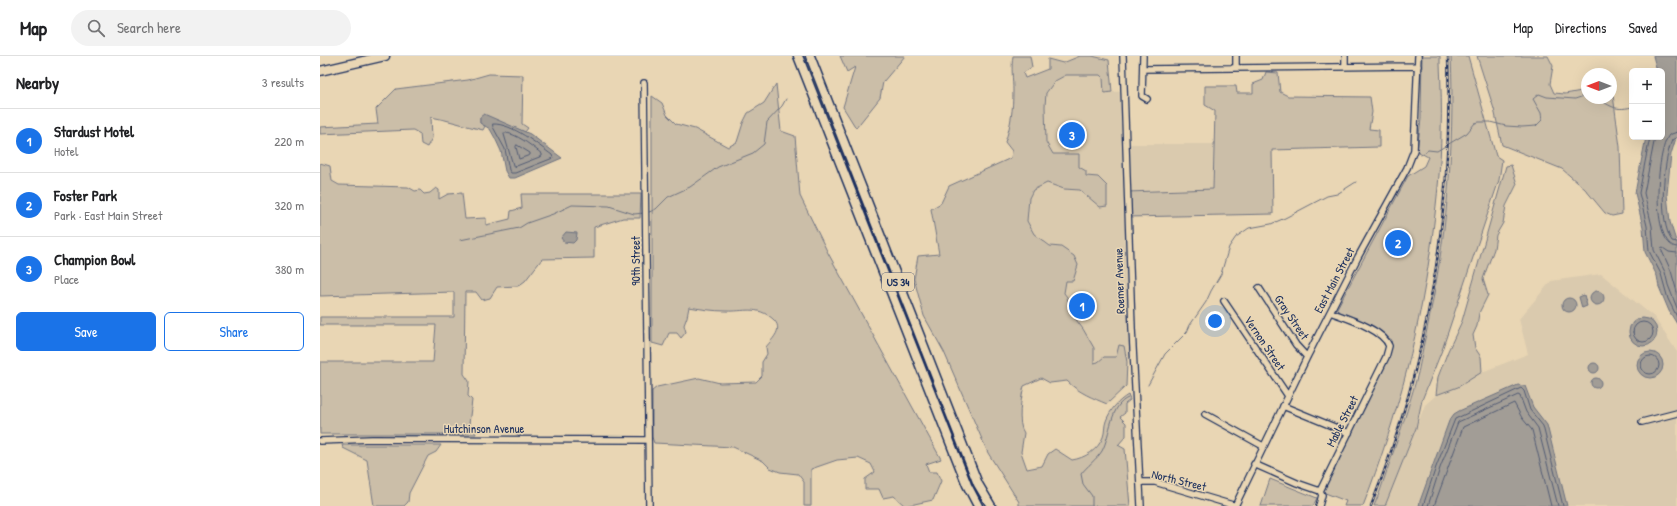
<!DOCTYPE html>
<meta charset="utf-8">
<style>
:root{--surface:#fff;--page:#f2f2f2;--text:#202124;--muted:#757577;--line:#e0e0e0;--accent:#1a73e8}
body{margin:0;font-family:"Patrick Hand",sans-serif;background:var(--page);color:var(--text)}
.controls{position:absolute;right:12px;top:12px;display:grid;overflow:hidden;border-radius:6px;box-shadow:0 4px 16px #0002}
.controls button{width:36px;height:36px;display:grid;place-items:center;padding:0;border:0;border-bottom:1px solid var(--line);background:var(--surface);color:var(--text);font:20px sans-serif}
.compass{position:absolute;left:1261px;top:12px;width:36px;height:36px;border-radius:50%;background:var(--surface);box-shadow:0 4px 16px #0002;rotate:270deg}
.you{position:absolute;left:895px;top:265px;width:14px;height:14px;margin:-10px;border:3px solid #fff;border-radius:50%;background:#1a73e8;box-shadow:0 0 0 6px #1a73e833}
.badge{display:grid;place-items:center;width:26px;height:26px;border-radius:50%;background:var(--accent);color:#fff;font-size:13px;font-weight:700}
.pin{position:absolute;translate:-50% -50%;border:2px solid #fff;box-shadow:0 1px 4px #0006}
.list{margin:0;padding:0;list-style:none}
h2{display:flex;justify-content:space-between;align-items:center;height:52px;margin:0;padding:0 16px;font-size:17px}
h2 small{font-size:13px;font-weight:400;color:var(--muted)}
.list li{display:grid;grid-template-columns:26px 1fr auto;gap:12px;align-items:center;box-sizing:border-box;height:64px;padding:0 16px;border-top:1px solid var(--line)}
.list b{display:block;font-size:15px;white-space:nowrap}
.list p{margin:0;font-size:13px;white-space:nowrap;color:var(--muted)}
.list em{font-size:13px;font-style:normal;color:var(--muted)}
.actions{display:flex;gap:8px;padding:12px 16px}
.actions a{flex:1;padding:9px 0;border:1px solid var(--accent);border-radius:6px;text-align:center;font-size:14px;color:var(--accent)}
.actions .main{background:var(--accent);color:#fff}
.icon{flex:none;width:22px;height:22px;fill:none;stroke:currentColor;stroke-width:2;stroke-linecap:round;stroke-linejoin:round}
.map{position:relative;flex:none;width:1357px;height:450px;overflow:hidden}
header{display:flex;align-items:center;gap:24px;box-sizing:border-box;height:56px;padding:0 20px;background:var(--surface);border-bottom:1px solid var(--line)}
header strong{font-size:19px}
nav{display:flex;gap:22px;margin-inline-start:auto;font-size:14px}
.search{width:280px;height:36px;background:var(--page);display:flex;align-items:center;gap:10px;box-sizing:border-box;padding:0 14px;border-radius:22px;color:var(--muted);font-size:15px}
main{display:flex}
aside{flex:1;background:var(--surface)}
.map>svg:first-child{display:block}
.built{fill:#dacaae}
.green{fill:#cbbea8;stroke:#737683}
.water{fill:#a29d96;stroke:#6c7180}
.lines{fill:none;stroke-linecap:round;stroke-linejoin:round}
.shore{stroke:#515b74;stroke-width:1}
.stream{stroke:#6c7180;stroke-width:1}
.minor-casing{stroke:#1b2f5e;stroke-width:8}
.highway-casing{stroke:#1b2f5e;stroke-width:11}
.minor{stroke:#e9d6b4;stroke-width:5.5}
.highway{stroke:#e9d6b4;stroke-width:8}
.rail-casing{stroke:#1b2f5e;stroke-width:2.5}
.rail{stroke:#e9d6b4;stroke-width:1;stroke-dasharray:3;stroke-linecap:butt}
.labels{text-anchor:middle;dominant-baseline:central;stroke-width:3;stroke-linejoin:round;paint-order:stroke}
.shield{fill:#e9d6b4;stroke:#596178;stroke-width:1}
.shield-label{font-size:11px;font-weight:bold;fill:#1b2f5e}
.street-label{font-size:12px;fill:#1b2f5e;stroke:#e9d6b4}
</style>
<header>
<strong>Map</strong>
<div class="search"><svg class="icon" aria-label="search" viewBox="0 0 24 24"><circle cx="10" cy="10" r="6"/><path d="M15 15l6 6"/></svg>Search here</div>
<nav><a>Map</a><a>Directions</a><a>Saved</a></nav>
</header>
<main>
<aside>
<h2>Nearby<small>3 results</small></h2>
<ul class="list">
<li><span class="badge">1</span><div><b>Stardust Motel</b><p>Hotel</p></div><em>220 m</em></li>
<li><span class="badge">2</span><div><b>Foster Park</b><p>Park · East Main Street</p></div><em>320 m</em></li>
<li><span class="badge">3</span><div><b>Champion Bowl</b><p>Place</p></div><em>380 m</em></li>
</ul>
<div class="actions"><a class="main">Save</a><a>Share</a></div>
</aside>
<div class="map">
<svg width="1357" height="450" viewBox="0 0 1357 450">
<rect width="100%" height="100%" fill="#e9d6b4"/>
<filter id="ink" filterUnits="userSpaceOnUse"><feTurbulence type="fractalNoise" baseFrequency=".025" numOctaves="2"/><feDisplacementMap in="SourceGraphic" scale="8" xChannelSelector="R" yChannelSelector="G"/><feConvolveMatrix kernelMatrix="1 2 1 2 8 2 1 2 1" color-interpolation-filters="sRGB"/></filter>
<g filter="url(#ink)">
<path class="built" d="M780 18 783 22 784 37 804 35 805 88H894L893 134 807 136 813 297 807 306 804 290 796 301H784L778 306 774 307 763 273 751 257 747 241 744 237 746 225 741 191 730 190 714 178 707 165 709 142 713 134 727 127 744 133 760 134 780 151 778 121 766 120 733 98 726 86 725 50 726 37 735 25 746 19Z
M1281 218 1334 261 1357 296V450H1065L1105 349 1116 339 1138 331 1162 316 1208 298 1199 263 1231 225Z"/>
<path class="green" d="M520 0H585L563 26 560 42 536 72 523 51 535 11 527 16Z
M693 0H710L712 11 703 17 705 22 728 13V3L743 7 760 0H772L789 4 792 36 784 37 783 22 780 19H746L735 25 726 37 725 50 726 86 733 98H759V111L766 115V120L778 121 787 130V150L780 151 760 134 744 133 727 127 713 134 709 142 707 165 714 178 730 190 741 191 754 200 758 209 753 225H746L744 237 747 241 751 257 763 273 774 292V307L778 306 784 301H796L799 289 804 290 807 306 806 330 787 348C773 342 759 337 747 325L730 327 721 322 704 330C701 341 697 368 704 377L701 396 707 413 722 410 728 398 735 393 752 404C765 402 778 394 783 381 785 376 784 370 786 365 790 354 798 345 808 339L810 344 805 348V357L800 361 806 367V380L798 389 805 393 810 450H699V446L668 397 624 296 604 260 594 223 598 200 619 198 611 153 621 147 629 130 691 102 692 95 685 86C691 69 693 53 693 35 693 23 691 12 693 0Z
M1102 0H1120V8C1121 30 1122 53 1121 75 1121 108 1117 142 1113 175 1101 271 1078 360 1043 450H1024L1026 445 1000 435 1072 284 1016 254 1088 120 1104 110 1108 101 1097 95 1101 63Z
M1131 0H1148L1176 100 1182 104 1179 124 1122 294 1102 344 1096 372 1065 450H1054L1060 435C1072 399 1085 364 1095 328 1100 312 1102 294 1106 278 1126 186 1135 94 1131 0Z
M1157 0H1228L1233 10 1230 28 1234 37 1245 38 1267 34V42H1291V38L1293 39 1300 91 1302 158 1292 160 1285 157 1265 133 1242 113 1182 89 1174 53Z
M946 16 958 17 960 36 968 40 1050 41 1052 56 1049 73 1059 74V91L952 94 953 158 808 161 807 136 893 133 895 55 885 49V30H916L917 37H933V28L943 24Z
M169 18 203 19 202 68 208 72 205 76 166 60 160 61V67L165 70 163 74C145 70 129 64 111 61L112 82 107 91 101 88 100 78 93 74 0 78V71L58 68 56 53 76 33 148 24Z
M456 28 461 75 475 80 480 140 508 197 621 403 606 408 609 416H617L621 425 613 444 585 450 574 440 563 442 559 433H545V423L555 416 551 408 538 402 517 404 491 413V450H484V426L478 418 460 416 450 412 443 405 413 391 334 387 332 381V335L337 331 379 322 400 327 436 326 442 320V306L447 298 446 291C453 282 464 273 453 263 437 249 424 256 406 255 393 255 381 253 369 251L367 261 364 269 366 276 361 282 357 277H349L343 290 332 287V40L342 47 347 59 356 68 375 73 408 91 417 86 423 67 428 57 444 47Z
M0 107 10 110 12 125 19 129 88 131 95 135 100 134 104 138 110 137 116 132 119 134V143L128 138 142 137 145 163 166 162V169L190 163 191 155 202 152 201 138H321L320 162H303L274 171V202L222 203 205 225 198 230 177 231 170 242 162 244 156 236H145L144 318 149 325 148 340 152 344 149 368 154 373 156 378H0V306H113L116 269H0V261H134V236L0 240Z
M1191 109 1197 128 1186 150 1183 167 1176 179 1174 193 1163 223 1168 239 1159 257 1157 270 1153 279 1155 292 1161 301 1162 316 1138 331 1116 339 1118 321 1128 295 1142 265 1186 110Z
M22 389H121L116 396 108 400 89 437 88 446 84 450H54L47 404 23 392Z
M950 423 997 442 993 450H941Z"/>
<path class="water" d="M1333 0H1357V79L1351 98 1347 138 1350 166 1357 188V268L1349 255 1339 231 1337 220 1325 196 1323 171 1315 137 1326 81H1342V15H1337Z
M164 58 210 78 242 102 195 122H189L185 115 181 95 175 82 170 73 160 67V61Z
M246 176 257 177 256 184 253 187 244 186 241 182Z
M1270 242a7 7 0 1 1 14 0a7 7 0 1 1-14 0Z
M1264 239 1267 250 1262 252 1259 241Z
M1242 249a7 7 0 1 1 14 0a7 7 0 1 1-14 0Z
M1309 276a14 14 0 1 1 28 0a14 14 0 1 1-28 0Z
M1317 309a13 13 0 1 1 26 0a13 13 0 1 1-26 0Z
M1269 312a5 5 0 1 1 10 0a5 5 0 1 1-10 0Z
M1271 327a5 5 0 1 1 10 0a5 5 0 1 1-10 0Z
M1198 329 1205 330 1213 351 1227 369 1247 450H1099L1100 445 1129 365 1134 358 1139 355Z"/>
<g class="lines">
<path class="shore" d="M173 68C192 67 218 89 232 99L233 102 195 117H191L189 114 185 93 173 71Z
M1357 76 1349 79C1336 95 1330 190 1357 191
M184 77C195 76 213 91 222 98V100L194 111Z
M1330 81 1319 137 1327 170 1329 195 1341 218 1348 243 1357 261
M1335 81 1324 137 1332 170 1334 194 1345 216 1348 229 1357 252
M1357 81 1352 84C1343 106 1338 165 1352 185L1357 186
M197 89 210 97V99L199 103 196 91Z
M1357 197 1349 196 1343 192 1341 193 1351 215 1357 236
M1313 276a10 10 0 1 1 20 0a10 10 0 1 1-20 0Z
M1321 309a9 9 0 1 1 18 0a9 9 0 1 1-18 0Z
M1103 450 1116 411 1135 363 1201 332 1204 335 1210 354 1223 370 1243 450
M1108 450 1120 412 1138 366 1198 339 1200 340 1206 356 1218 372 1238 450
M1114 450 1143 371 1194 347 1202 362 1212 374 1231 450"/>
<path class="stream" d="M1274 42C1291 48 1292 56 1312 51
M1101 99 1108 94 1117 95 1147 77 1155 67 1159 66H1170L1186 70 1202 71 1216 70 1222 64 1221 57 1213 43 1219 38 1227 41 1255 43 1267 39
M327 157 336 153 348 141 370 131 398 111 433 97 444 88 447 66 462 50 466 43
M140 184 199 172 207 167 233 158 252 149 289 150 314 158 324 157
M828 329 845 298 867 276 870 269 886 246 891 235 901 218 909 191 916 181 929 172 951 168 965 162 1007 140 1017 138 1036 126
M772 450V440L763 428 761 418C767 410 777 403 782 395 791 378 790 349 808 342"/>
<g class="minor-casing">
<path id="minor" d="M803 0 812 272 821 450
M823 0 822 40 827 43
M1025 0V10
M916 12V0
M823 13 1098 10
M324 27 329 450
M939 232 976 289 987 301
M904 245 968 340
M963 350 1029 377
M885 358 943 390
M1322 366 1357 357
M0 385 52 383 328 384
M934 408 977 427 1000 435
M820 426H835L916 450
M915 450 987 301 1038 201 1087 112 1094 94 1098 0
M999 450 1002 439 1000 435 1066 301 1069 290C1063 273 1026 262 1010 256"/>
</g>
<g class="highway-casing">
<path id="highway" d="M478 0 647 429 658 450
M490 0 658 428 671 450
M0 15 65 0"/>
</g>
<use href="#minor" class="minor"/>
<use href="#highway" class="highway"/>
<g class="rail-casing">
<path id="rail" d="M1051 450C1109 304 1133 157 1128 0"/>
</g>
<use href="#rail" class="rail"/>
</g>
</g>
<g class="labels">
<rect class="shield" x="562" y="217" width="32" height="18" rx="3"/>
<g class="shield-label">
<text x="578" y="226">US 34</text>
</g>
<g class="street-label">
<text transform="translate(315 205) rotate(-90)">90th Street</text>
<text transform="translate(1014 224) rotate(-62)">East Main Street</text>
<text transform="translate(799 225) rotate(-92)">Roemer Avenue</text>
<text transform="translate(972 261) rotate(56)">Gray Street</text>
<text transform="translate(945 287) rotate(56)">Vernon Street</text>
<text transform="translate(1022 365) rotate(-63)">Mable Street</text>
<text x="164" y="372">Hutchinson Avenue</text>
<text transform="translate(859 424) rotate(14)">North Street</text>
</g>
</g>
</svg>
<div class="controls">
<button>+</button>
<button>−</button>
</div>
<svg class="compass" viewBox="-18 -18 36 36"><path d="M0-13l5 13h-10z" fill="#e53935"/><path d="M0 13l5-13h-10z" fill="#757577"/></svg>
<div class="you"></div>
<div class="pin badge" style="left:762px;top:250px">1</div>
<div class="pin badge" style="left:1078px;top:187px">2</div>
<div class="pin badge" style="left:752px;top:79px">3</div>
</div>
</main>
